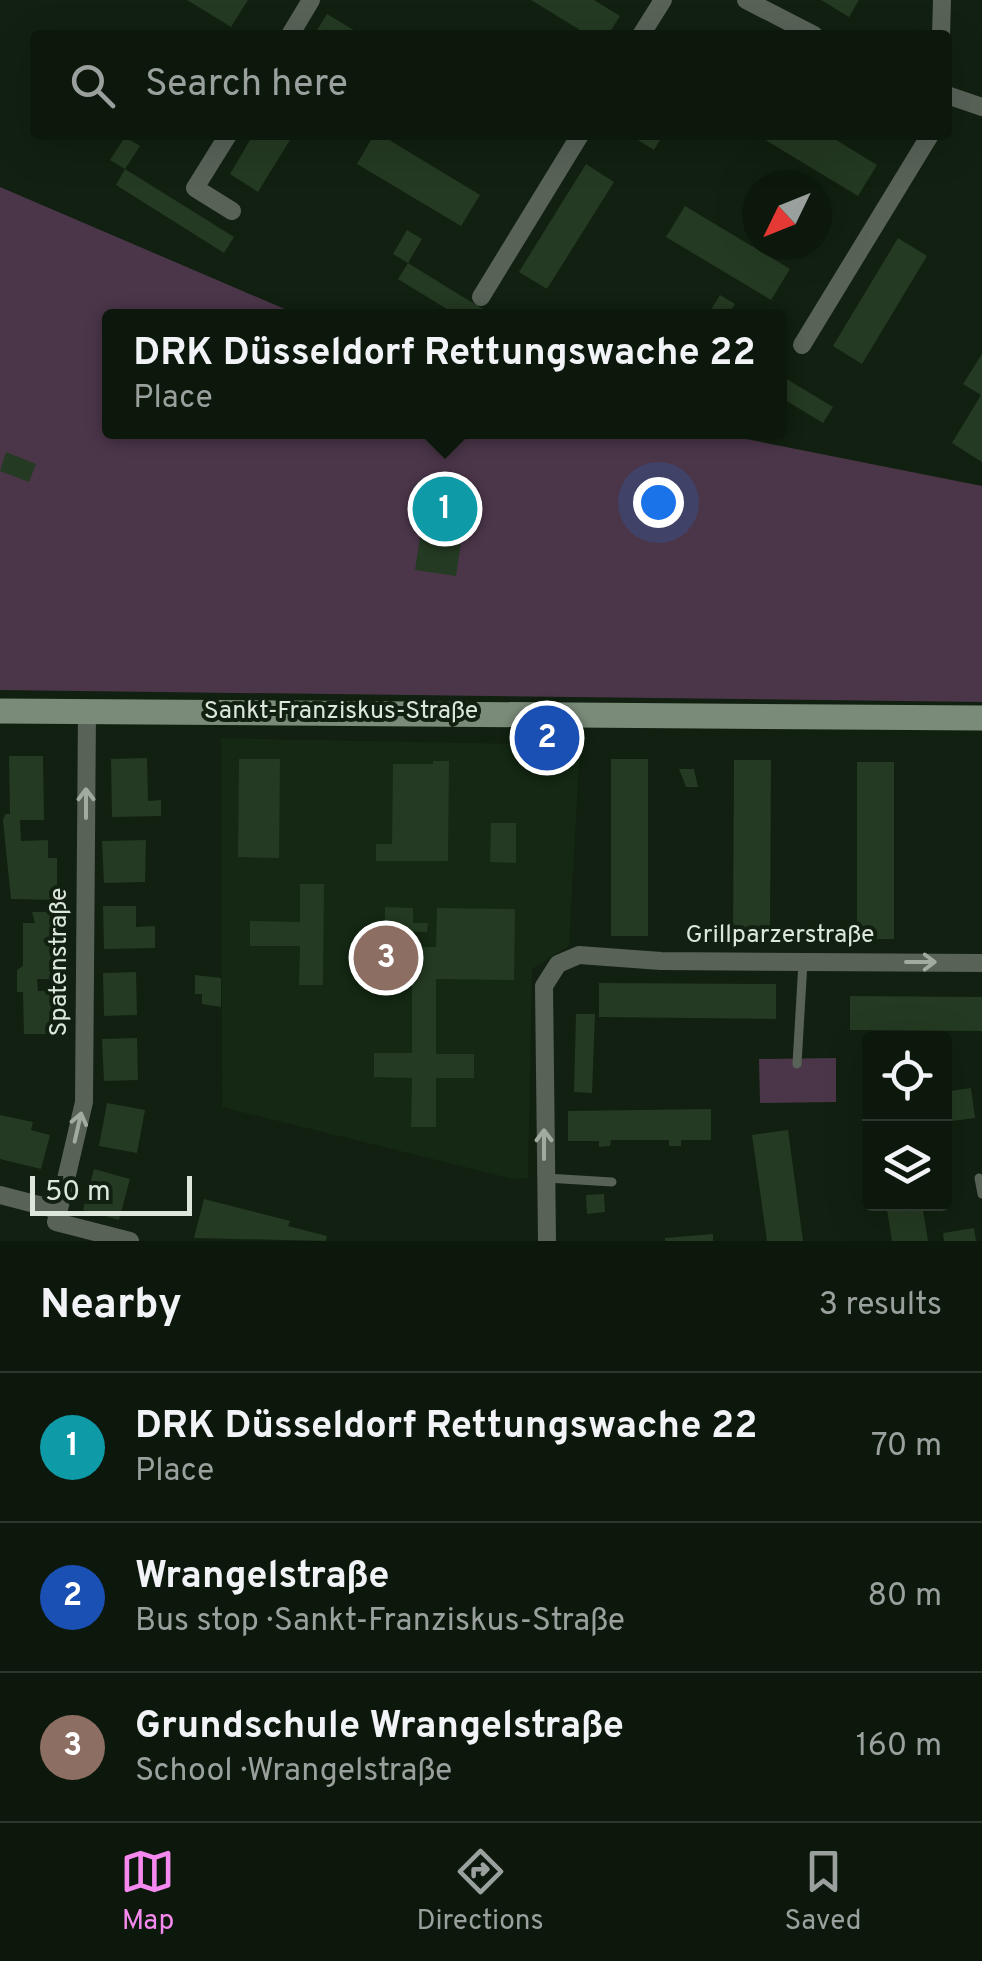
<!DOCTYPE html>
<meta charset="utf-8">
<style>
:root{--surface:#0d180c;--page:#162115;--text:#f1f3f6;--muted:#9aa09d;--line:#2d372d;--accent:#f589ef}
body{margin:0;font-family:Overpass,sans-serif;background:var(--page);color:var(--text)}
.controls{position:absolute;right:30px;bottom:30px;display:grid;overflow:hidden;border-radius:10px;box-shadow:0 10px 40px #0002}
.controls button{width:90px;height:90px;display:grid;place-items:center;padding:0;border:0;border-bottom:2px solid var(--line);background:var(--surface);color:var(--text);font:50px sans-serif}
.compass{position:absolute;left:742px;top:170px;width:90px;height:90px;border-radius:50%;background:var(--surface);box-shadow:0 10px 40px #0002;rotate:227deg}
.scale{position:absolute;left:30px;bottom:25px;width:162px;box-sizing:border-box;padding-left:10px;border:5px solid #dce6db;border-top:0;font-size:28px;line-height:35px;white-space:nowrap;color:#dce6db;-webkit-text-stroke:8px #112010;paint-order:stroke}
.you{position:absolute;left:658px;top:502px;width:35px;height:35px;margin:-25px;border:8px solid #fff;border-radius:50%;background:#1a73e8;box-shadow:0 0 0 15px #1a73e833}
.badge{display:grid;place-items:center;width:65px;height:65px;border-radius:50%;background:var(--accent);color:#fff;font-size:32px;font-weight:700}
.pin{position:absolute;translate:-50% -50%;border:5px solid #fff;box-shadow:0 2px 10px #0006}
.popup{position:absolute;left:102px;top:309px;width:685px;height:130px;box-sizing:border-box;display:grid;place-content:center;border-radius:10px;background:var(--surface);filter:drop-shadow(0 2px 8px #0005);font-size:32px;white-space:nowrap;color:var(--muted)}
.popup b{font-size:38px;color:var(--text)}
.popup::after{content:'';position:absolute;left:50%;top:100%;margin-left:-20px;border:20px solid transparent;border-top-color:var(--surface)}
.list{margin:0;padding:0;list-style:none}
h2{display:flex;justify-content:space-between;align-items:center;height:130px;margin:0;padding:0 40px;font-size:42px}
h2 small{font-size:32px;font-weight:400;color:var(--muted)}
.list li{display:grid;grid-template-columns:65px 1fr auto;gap:30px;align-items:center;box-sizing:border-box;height:150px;padding:0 40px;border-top:2px solid var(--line)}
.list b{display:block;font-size:38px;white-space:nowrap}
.list p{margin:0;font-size:32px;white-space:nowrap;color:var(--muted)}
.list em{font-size:32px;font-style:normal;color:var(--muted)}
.icon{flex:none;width:55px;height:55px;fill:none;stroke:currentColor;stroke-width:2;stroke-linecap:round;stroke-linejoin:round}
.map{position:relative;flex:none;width:982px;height:1241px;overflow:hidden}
.search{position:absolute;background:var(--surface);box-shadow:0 10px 40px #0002;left:30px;right:30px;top:30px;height:110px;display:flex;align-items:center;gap:25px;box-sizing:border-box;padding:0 35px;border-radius:10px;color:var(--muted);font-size:38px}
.sheet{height:580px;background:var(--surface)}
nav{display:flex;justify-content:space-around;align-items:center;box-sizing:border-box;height:140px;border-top:2px solid var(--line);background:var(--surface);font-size:28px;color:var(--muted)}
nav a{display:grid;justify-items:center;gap:5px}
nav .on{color:var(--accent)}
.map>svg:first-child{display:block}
.built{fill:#142813}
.green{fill:#4b3649}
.building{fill:#243a22}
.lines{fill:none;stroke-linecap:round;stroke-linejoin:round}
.service{stroke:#586257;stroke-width:9}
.minor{stroke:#586257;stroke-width:18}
.secondary{stroke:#7a8b79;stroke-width:25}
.oneway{stroke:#a1aba0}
.labels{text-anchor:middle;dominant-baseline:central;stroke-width:8;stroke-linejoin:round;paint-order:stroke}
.street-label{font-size:25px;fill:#dce6db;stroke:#112010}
</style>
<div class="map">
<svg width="982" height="1241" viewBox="0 0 982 1241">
<rect width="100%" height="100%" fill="#112010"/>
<path class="built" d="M221 738 580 745 569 946 532 969 528 1178 513 1179 222 1107Z"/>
<path class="green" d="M0 187 301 316H110V432H711L982 486V702L0 690Z
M836 1058V1102L760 1103 759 1059Z"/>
<path class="building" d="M187 0H248L231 27Z
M531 0H594L620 16 608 35H588Z
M821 0H859L849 17Z
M327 14 357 32 355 35H314Z
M253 135H293L258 192 230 174Z
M374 135H381L480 195 461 226 357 164Z
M630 135H663L654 150Z
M757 135H828L877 165 858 196Z
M125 137 140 146 125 169 110 160Z
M586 164 614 182 547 289 519 272Z
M125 169 234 237 224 253 116 185Z
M685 206 790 269 771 300 666 237Z
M407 230 422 239 408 263 393 254Z
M898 238 927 256 862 364 833 346Z
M408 263 458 294 495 316H458L398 279Z
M720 295 735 304 727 316H707Z
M982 354V462L952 443 981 395 963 384Z
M780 375 833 407 823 423 780 397Z
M6 452 36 464 29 482 0 471Z
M429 479 470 484 456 576 415 570Z
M9 756H43L44 820H20L21 841 48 840V858H57V900L11 899 3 821 5 814H10Z
M147 758 148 801 161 800V816L112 817 111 759Z
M239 759H280L279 858 238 857Z
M611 759H648V936H611Z
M734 760H771L770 937H733Z
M433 761H449L448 861H376V844H392L393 764H433Z
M857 762H894V939H857Z
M679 769H694L698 787H686Z
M491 823H516V863L490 862Z
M146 840 145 882 104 883 102 841Z
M300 884H324L323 985H299L300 946H250V921L300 922Z
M103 906H136V927L155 926V948L104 949Z
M385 907 413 908V923H428L427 932 385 931Z
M437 908 515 909 514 980 436 979V1054H474V1078H436V1127H411L412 1078 374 1077V1053H412V947H436Z
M32 912H54L57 923 58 968H53V979H37L38 991H57L58 1034H24L23 992H17V970L23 966V923H35Z
M136 972 137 1015 104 1016 103 973Z
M195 975 221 978V1007L202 1004V994H195Z
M599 983 776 984V1019L599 1017Z
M850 996 982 997V1031L850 1030Z
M576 1014H595L592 1093 574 1092Z
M137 1038 138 1080 104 1081 102 1039Z
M971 1088 975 1118 944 1122V1092Z
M107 1103 145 1110 137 1153 99 1146Z
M711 1109V1140H681V1146H669V1140H611L610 1146 599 1147V1141H568V1111Z
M0 1115 33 1122 31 1130 50 1135 41 1169 0 1159Z
M788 1130 803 1241H767L752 1135Z
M94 1169 130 1179 119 1220 83 1210Z
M604 1194 605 1212 587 1214 586 1195Z
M204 1199 290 1221 288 1226 327 1236 326 1241 194 1238Z
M886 1204H922L928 1241H892Z
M974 1228 976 1241H944L943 1233Z
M713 1234V1241H665V1238Z"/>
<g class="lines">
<path class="service" d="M797 1064 803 962
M546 1178 612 1182
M979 1178 982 1194"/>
<path class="minor" d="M746 0 814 35
M290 35 311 0
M641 35 663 0
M941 35 942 0
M947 95 982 107
M228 135 195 188 232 211
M481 297 580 135
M802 345 930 135
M87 711 84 1102 56 1222 130 1241
M0 1195 58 1210
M547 1241 544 986 558 964 579 955 661 961 982 963"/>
<path class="secondary" d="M0 711 982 718"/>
</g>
<defs><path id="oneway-shaft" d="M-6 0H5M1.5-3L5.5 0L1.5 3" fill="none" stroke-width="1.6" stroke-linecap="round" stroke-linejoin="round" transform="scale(2.5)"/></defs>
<g class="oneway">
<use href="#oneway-shaft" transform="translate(86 803) rotate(-90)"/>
<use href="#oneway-shaft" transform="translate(921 962)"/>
<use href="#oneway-shaft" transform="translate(78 1127) rotate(-77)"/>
<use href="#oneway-shaft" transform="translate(544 1144) rotate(-90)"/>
</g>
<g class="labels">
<g class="street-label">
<text x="341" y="712">Sankt-Franziskus-Straße</text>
<text x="780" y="936">Grillparzerstraße</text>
<text transform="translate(60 962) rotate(-90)">Spatenstraße</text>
</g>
</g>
</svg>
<div class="controls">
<button><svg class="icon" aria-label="locate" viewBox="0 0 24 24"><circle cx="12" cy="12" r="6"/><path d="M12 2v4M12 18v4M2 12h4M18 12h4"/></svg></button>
<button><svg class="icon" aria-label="layers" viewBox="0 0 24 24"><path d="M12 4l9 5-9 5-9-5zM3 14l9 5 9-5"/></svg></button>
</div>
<svg class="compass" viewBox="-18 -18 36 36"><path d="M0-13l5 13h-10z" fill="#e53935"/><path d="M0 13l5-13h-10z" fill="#9aa09d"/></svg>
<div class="scale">50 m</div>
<div class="you"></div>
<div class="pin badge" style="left:445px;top:509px;background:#0f9aa8">1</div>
<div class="popup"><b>DRK Düsseldorf Rettungswache 22</b>Place</div>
<div class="pin badge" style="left:547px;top:738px;background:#1a4fb4">2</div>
<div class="pin badge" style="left:386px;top:958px;background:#8d6e63">3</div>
<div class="search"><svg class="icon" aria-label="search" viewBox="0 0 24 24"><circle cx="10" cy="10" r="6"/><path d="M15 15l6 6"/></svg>Search here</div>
</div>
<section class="sheet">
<h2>Nearby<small>3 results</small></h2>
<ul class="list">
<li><span class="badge" style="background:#0f9aa8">1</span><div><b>DRK Düsseldorf Rettungswache 22</b><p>Place</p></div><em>70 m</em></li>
<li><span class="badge" style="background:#1a4fb4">2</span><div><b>Wrangelstraße</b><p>Bus stop · Sankt-Franziskus-Straße</p></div><em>80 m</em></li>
<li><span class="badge" style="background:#8d6e63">3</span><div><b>Grundschule Wrangelstraße</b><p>School · Wrangelstraße</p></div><em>160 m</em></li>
</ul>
</section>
<nav>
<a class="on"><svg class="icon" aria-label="map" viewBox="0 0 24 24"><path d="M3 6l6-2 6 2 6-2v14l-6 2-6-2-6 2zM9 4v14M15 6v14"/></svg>Map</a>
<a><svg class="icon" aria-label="directions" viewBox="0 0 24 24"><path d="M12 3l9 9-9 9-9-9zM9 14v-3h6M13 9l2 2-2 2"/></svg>Directions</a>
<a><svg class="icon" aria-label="saved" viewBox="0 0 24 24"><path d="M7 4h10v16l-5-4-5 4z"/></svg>Saved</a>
</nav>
